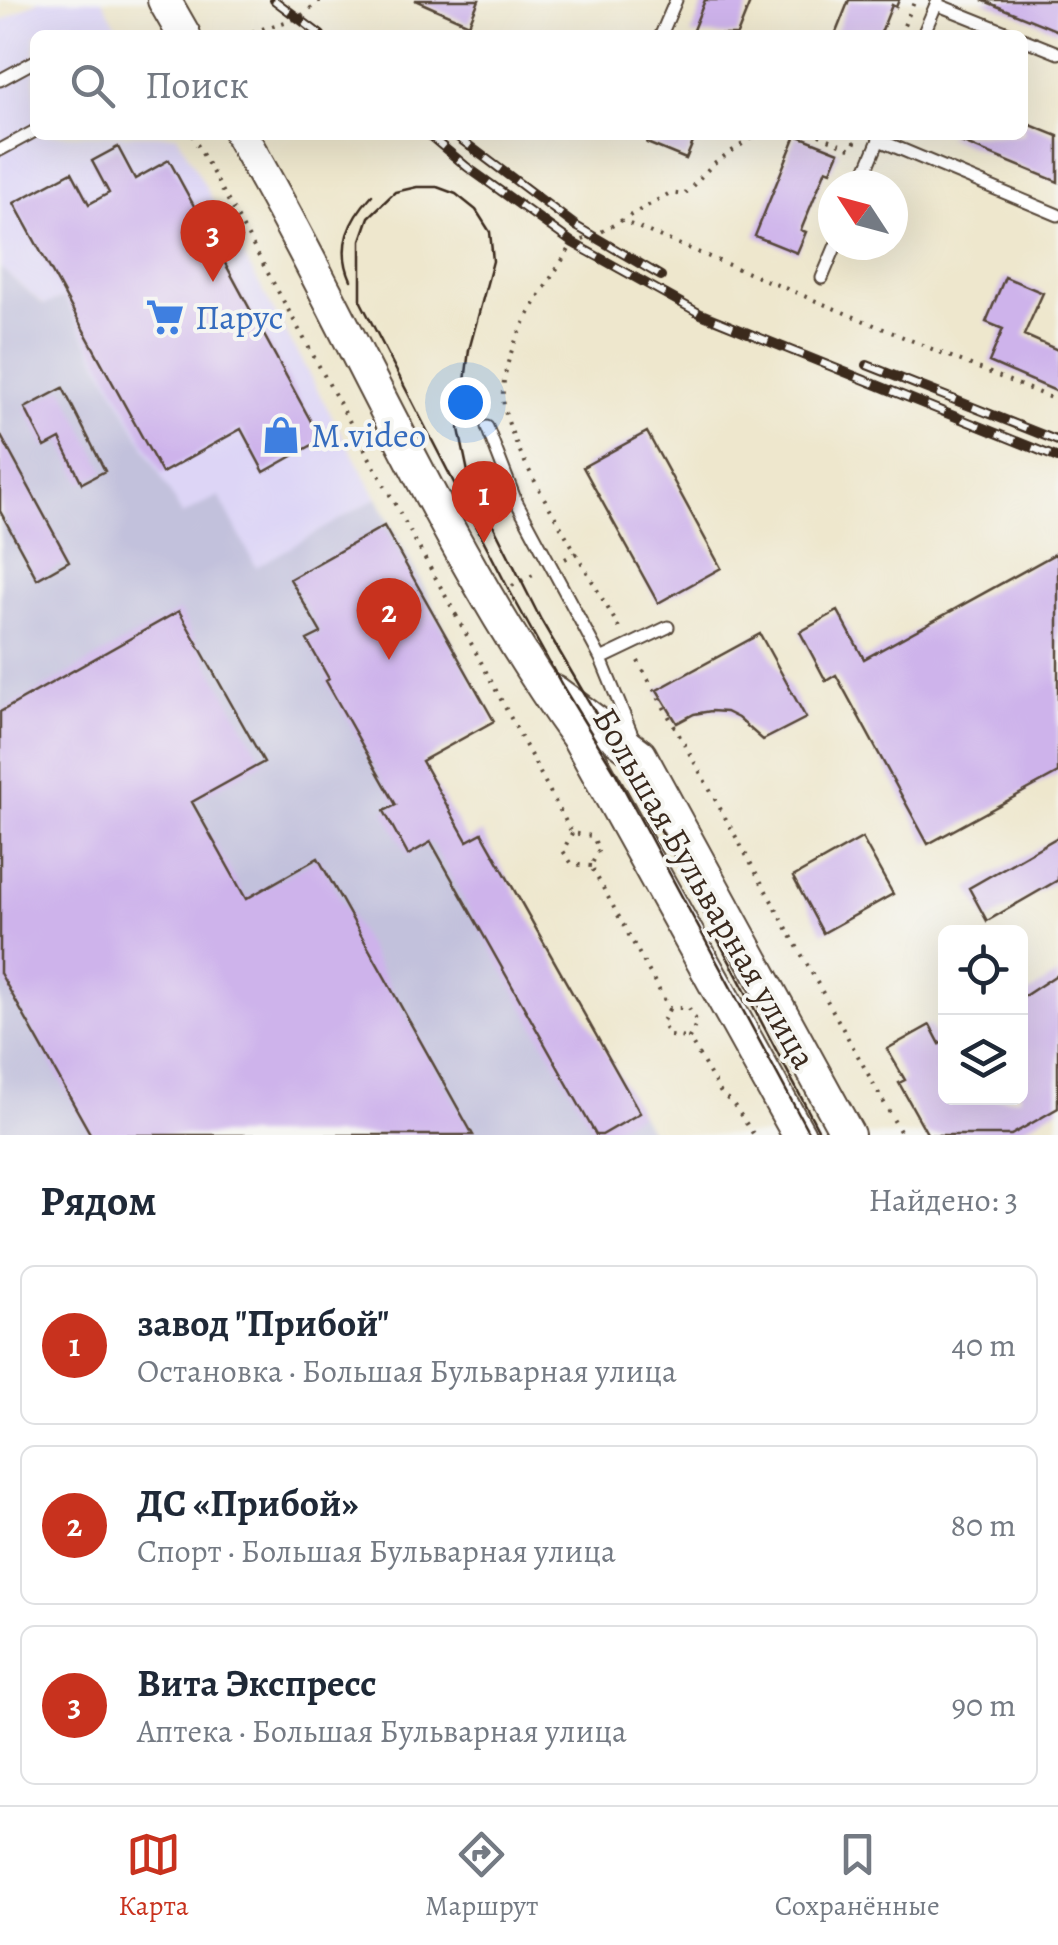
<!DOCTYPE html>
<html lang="ru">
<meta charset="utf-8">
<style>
:root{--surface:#fff;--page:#f2f2f3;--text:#1f2937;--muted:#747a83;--line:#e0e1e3;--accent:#c8321e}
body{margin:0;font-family:Alegreya,serif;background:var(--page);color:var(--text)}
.controls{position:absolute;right:30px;bottom:30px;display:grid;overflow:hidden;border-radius:15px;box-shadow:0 10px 40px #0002}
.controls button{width:90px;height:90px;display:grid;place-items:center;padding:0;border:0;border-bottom:2px solid var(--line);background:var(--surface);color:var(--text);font:50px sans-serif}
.compass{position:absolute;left:818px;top:170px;width:90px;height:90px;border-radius:50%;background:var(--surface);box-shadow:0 10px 40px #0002;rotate:306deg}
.you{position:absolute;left:465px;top:402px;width:35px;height:35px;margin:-25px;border:8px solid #fff;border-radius:50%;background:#1a73e8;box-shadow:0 0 0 15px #1a73e833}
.badge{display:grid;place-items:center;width:65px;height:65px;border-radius:50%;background:var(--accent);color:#fff;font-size:32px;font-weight:700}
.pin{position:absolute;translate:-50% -82px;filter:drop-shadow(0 2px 5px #0008)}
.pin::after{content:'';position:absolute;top:52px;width:35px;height:30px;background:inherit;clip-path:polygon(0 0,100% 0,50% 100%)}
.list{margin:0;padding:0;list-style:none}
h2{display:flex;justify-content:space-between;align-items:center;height:130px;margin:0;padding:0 40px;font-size:42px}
h2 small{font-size:32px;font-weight:400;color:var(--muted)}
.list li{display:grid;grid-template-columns:65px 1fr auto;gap:30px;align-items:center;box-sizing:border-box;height:160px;margin:0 20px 20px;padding:0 20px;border:2px solid var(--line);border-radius:15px}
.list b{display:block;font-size:38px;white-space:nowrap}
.list p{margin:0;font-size:32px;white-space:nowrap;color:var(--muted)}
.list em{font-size:32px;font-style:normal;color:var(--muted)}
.icon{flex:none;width:55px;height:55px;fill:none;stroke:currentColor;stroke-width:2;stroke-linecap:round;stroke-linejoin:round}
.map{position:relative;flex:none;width:1058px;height:1135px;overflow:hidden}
.search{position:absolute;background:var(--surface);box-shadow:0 10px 40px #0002;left:30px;right:30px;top:30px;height:110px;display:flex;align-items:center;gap:25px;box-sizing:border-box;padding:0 35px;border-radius:15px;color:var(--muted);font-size:38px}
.sheet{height:670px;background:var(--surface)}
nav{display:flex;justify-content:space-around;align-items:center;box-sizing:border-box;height:140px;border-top:2px solid var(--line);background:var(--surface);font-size:28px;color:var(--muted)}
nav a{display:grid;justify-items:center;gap:5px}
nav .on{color:var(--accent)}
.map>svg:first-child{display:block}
.built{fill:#ddd5f6}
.industrial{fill:#c2c1dc}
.building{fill:#ceb3eb}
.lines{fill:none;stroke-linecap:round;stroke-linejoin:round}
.service-casing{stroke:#564638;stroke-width:15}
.secondary-casing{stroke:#564638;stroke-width:36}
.path{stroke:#564638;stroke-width:4;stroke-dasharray:2.5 8;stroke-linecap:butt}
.service{stroke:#fff;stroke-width:11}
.secondary{stroke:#fff;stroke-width:32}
.tram{stroke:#3b2a1e;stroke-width:2.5}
.rail-casing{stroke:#3b2a1e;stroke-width:10}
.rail{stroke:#f6f6f2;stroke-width:6;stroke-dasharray:19;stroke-linecap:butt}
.labels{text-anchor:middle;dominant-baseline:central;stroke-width:8;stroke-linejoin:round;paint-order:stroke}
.shop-label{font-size:35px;fill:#366cbe;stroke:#f6f6f2;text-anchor:start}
.street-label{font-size:35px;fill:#3b2a1e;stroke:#f6f6f2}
</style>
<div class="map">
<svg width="1058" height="1135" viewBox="0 0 1058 1135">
<rect width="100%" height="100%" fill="#f6f6f2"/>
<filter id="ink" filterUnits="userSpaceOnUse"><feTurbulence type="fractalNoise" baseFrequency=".01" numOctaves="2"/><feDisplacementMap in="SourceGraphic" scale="20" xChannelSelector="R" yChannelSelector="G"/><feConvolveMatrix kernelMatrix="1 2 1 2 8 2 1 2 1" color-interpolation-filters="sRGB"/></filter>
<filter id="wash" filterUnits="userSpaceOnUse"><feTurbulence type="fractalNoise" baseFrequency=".0048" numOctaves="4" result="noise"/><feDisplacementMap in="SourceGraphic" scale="40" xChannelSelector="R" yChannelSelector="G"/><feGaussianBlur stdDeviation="2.25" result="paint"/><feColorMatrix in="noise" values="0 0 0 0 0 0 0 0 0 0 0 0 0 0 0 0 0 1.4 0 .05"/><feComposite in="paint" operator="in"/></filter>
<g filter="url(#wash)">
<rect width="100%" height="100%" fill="#eee7cd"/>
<path class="built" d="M40 0H102L122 35H35V135H177L377 498 256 568 219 497 182 516 64 298 45 305 0 268V22Z"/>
<path class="industrial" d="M0 268 44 305 64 298 182 515 219 496 256 567 377 498 494 721 422 762 467 841 482 833 652 1135H0Z"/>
<g id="blocks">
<path class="building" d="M415 0H479L469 24Z
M705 0H751L737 35H691Z
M849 0H899L896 7 892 5 880 35H835Z
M982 0H1058V31Z
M1023 122 1058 136V182L944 135H1023Z
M651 135H696L686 159 647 143Z
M796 135 839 152 831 171 826 169 801 230 806 232 797 253 755 236Z
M118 147 135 179 169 160 321 440 264 472 241 429 162 473 14 203 72 172 89 204 109 193 92 161Z
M1005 277 1043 293 1024 335 1058 350V392L989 362 1003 329 986 322Z
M63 388 105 471 82 483 60 439 45 447 25 408Z
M647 432 721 568 658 603 583 467Z
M0 434 69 561 37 579 0 511Z
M384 526 494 721 422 761 467 841 482 833 640 1113 602 1135H596L431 842 408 855 384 811 396 805 326 681 329 679 307 640 321 633 290 579Z
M1055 554 1058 559V773L928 844 836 675 826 681 800 632 838 611 864 659Z
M179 611 264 762 192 802 246 899 318 858 473 1135H91L0 973V712Z
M760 634 806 718 763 740 738 718 726 712 711 711 694 714 677 723 657 690Z
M1058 837V880L987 921 969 888Z
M862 838 893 894 823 933 793 877Z
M1058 974V1108L1011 1135H928L899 1083 905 1080 887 1049 930 1025 940 1044 946 1041V1098H1020V999Z"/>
</g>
</g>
<g filter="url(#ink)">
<use href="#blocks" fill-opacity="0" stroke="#564638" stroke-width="2.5"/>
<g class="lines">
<g class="service-casing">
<path id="service" d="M936 4 1013 35
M661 35 676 0
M923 35 938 0
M1023 39 1058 53
M0 80 35 61
M879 140 1058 215
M0 150 35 131
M860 185 881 135
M822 278 836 245
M487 427 515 499 601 659 633 737
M601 659 668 627"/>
</g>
<g class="secondary-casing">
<path id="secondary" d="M164 0 184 35
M241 135C356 335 444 552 579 739L799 1135
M555 692 640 755 848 1135"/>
</g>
<path class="path" d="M242 35 298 18 321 0
M900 35 915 0
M192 135 456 615 463 611
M819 135 852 149 858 135
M620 220 1058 401
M576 553 621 631
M565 559 576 553C555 515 500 432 503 390 507 336 546 288 573 243L594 236 670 193 684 195 714 163 756 135
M512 586 539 572
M456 615 572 833 592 836 599 849 591 866 669 1008H689L697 1022 689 1038 722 1095 732 1102 754 1135
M638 661 902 1135
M572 833 563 851 572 864 591 866
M669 1009 662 1023 669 1036 689 1038"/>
<use href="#service" class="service"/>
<use href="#secondary" class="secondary"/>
<path class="tram" d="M351 280C336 246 349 220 372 195
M810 1135 615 772 563 687 508 588 361 302V240L369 217 395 192 417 187H437L456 194 476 210 490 232 493 261 469 350 459 429 469 477 541 620 626 765 821 1135"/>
<g class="rail-casing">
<path id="rail" d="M274 0 321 35
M429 135 467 167 573 243 701 314 1058 458
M455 135 576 226 661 276
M867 365 1058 441"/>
</g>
<use href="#rail" class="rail"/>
</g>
</g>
<defs>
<g id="supermarket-bare" transform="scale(3)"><path d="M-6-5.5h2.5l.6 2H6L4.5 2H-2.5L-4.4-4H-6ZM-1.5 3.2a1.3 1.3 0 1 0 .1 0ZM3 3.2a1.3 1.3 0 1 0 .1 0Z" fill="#3f7fe0" stroke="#f6f6f2" stroke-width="2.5" paint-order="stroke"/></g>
<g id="shop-bare" transform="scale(3)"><path d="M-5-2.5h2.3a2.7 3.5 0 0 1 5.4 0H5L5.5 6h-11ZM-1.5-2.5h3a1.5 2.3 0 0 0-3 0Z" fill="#3f7fe0" stroke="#f6f6f2" stroke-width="2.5" paint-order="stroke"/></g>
</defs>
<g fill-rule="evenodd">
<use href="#supermarket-bare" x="165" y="317"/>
<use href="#shop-bare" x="281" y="435"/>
</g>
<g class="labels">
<g class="shop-label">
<text x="195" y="317">Парус</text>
<text x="311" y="435">M.video</text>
</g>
<g class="street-label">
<text transform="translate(705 888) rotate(60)">Большая Бульварная улица</text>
</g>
</g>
</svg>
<div class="controls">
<button><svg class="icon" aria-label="locate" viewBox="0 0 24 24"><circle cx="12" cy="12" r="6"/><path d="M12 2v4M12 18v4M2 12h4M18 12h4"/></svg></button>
<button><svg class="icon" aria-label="layers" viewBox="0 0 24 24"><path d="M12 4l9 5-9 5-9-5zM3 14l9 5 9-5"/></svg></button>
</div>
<svg class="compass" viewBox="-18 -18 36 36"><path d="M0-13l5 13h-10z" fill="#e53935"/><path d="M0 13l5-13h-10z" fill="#747a83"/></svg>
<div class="you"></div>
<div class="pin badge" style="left:484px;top:543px">1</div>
<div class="pin badge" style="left:389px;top:660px">2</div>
<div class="pin badge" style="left:213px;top:282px">3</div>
<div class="search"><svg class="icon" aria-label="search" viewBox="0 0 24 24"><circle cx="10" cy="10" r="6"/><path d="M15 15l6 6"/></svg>Поиск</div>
</div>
<section class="sheet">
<h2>Рядом<small>Найдено: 3</small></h2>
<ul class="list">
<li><span class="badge">1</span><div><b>завод &quot;Прибой&quot;</b><p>Остановка · Большая Бульварная улица</p></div><em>40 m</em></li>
<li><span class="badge">2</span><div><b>ДC «Прибой»</b><p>Спорт · Большая Бульварная улица</p></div><em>80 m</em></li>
<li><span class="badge">3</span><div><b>Вита Экспресс</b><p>Аптека · Большая Бульварная улица</p></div><em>90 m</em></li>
</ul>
</section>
<nav>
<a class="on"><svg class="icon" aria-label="map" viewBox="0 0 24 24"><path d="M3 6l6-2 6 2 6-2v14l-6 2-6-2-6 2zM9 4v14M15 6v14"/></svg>Карта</a>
<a><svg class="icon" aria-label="directions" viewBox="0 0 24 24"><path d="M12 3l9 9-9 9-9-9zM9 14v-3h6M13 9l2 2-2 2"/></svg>Маршрут</a>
<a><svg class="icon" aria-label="saved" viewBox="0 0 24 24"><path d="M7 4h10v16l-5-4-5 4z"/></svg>Сохранённые</a>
</nav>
